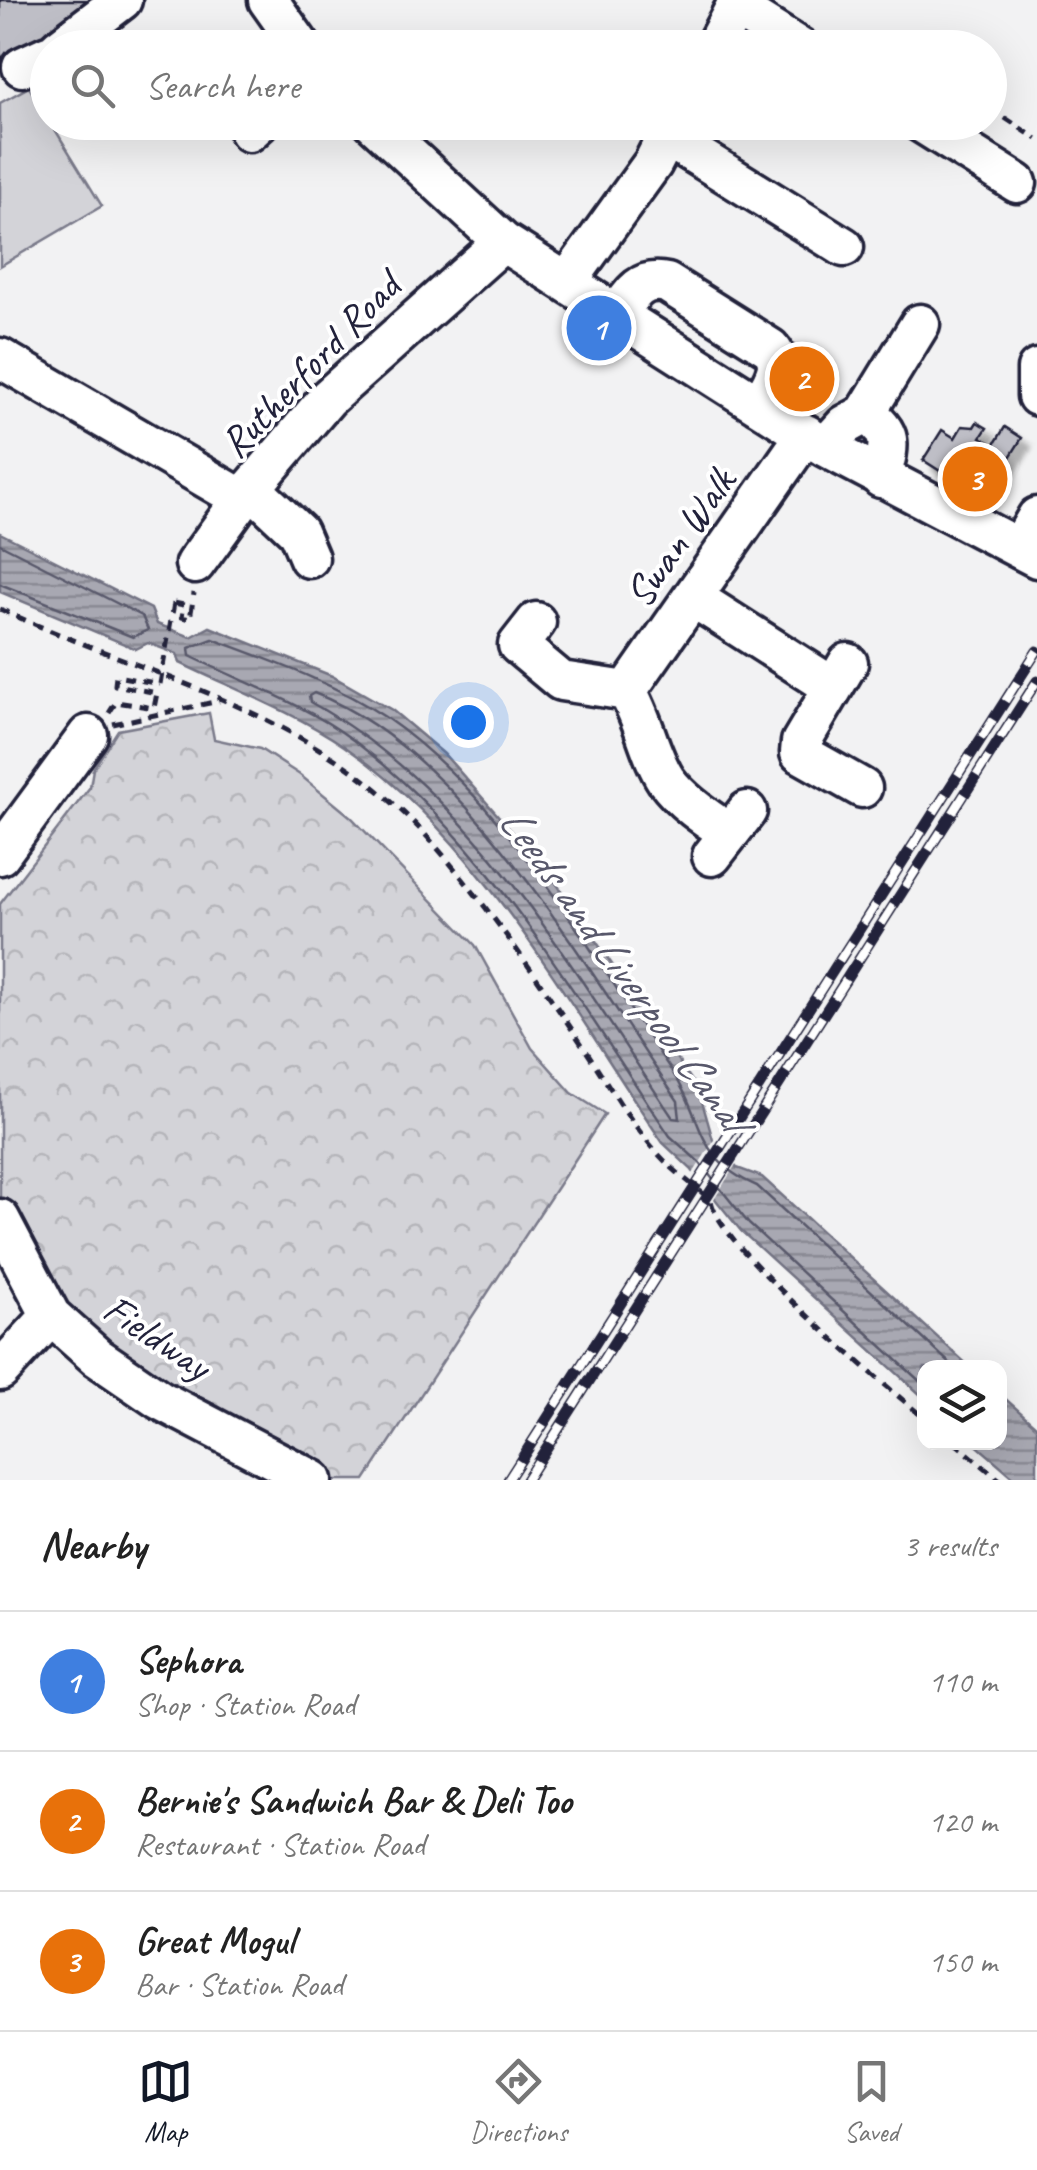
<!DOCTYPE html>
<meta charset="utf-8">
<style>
:root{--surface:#fff;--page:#f6f6f6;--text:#222;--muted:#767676;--line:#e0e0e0;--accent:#111827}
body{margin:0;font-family:Caveat,sans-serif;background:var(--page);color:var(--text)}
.controls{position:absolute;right:30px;bottom:30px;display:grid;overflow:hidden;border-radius:20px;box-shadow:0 10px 40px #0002}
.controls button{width:90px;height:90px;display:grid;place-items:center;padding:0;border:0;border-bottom:2px solid var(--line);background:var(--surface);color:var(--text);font:50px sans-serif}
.you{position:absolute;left:468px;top:722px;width:35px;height:35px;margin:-25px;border:8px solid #fff;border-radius:50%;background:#1a73e8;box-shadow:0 0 0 15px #1a73e833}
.badge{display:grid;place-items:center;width:65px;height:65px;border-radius:50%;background:var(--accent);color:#fff;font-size:32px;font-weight:700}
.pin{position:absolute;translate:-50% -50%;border:5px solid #fff;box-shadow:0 2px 10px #0006}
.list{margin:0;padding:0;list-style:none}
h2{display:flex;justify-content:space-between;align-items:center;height:130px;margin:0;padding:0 40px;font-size:42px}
h2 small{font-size:32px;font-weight:400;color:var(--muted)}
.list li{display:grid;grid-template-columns:65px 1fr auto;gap:30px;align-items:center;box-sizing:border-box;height:140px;padding:0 40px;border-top:2px solid var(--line)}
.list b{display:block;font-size:38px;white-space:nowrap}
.list p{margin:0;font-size:32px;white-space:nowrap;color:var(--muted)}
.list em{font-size:32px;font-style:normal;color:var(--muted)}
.icon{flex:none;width:55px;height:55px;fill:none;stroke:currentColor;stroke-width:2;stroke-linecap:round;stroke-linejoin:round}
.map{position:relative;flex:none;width:1037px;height:1480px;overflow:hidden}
.search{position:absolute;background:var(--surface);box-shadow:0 10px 40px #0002;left:30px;right:30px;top:30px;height:110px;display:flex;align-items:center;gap:25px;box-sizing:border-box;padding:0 35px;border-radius:55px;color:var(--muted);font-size:38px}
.sheet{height:550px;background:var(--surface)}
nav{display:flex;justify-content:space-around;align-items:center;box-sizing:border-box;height:140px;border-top:2px solid var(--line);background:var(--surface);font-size:28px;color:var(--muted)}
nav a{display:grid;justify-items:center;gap:5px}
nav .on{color:var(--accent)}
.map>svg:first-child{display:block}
.park{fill:url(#park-crowns);stroke:#7a7a8a;stroke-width:2.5}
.pitch{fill:#d3d3d8;stroke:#7a7a8a;stroke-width:2.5}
.water{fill:url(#water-rules);stroke:#727282;stroke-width:2.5}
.pier{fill:#f2f2f3}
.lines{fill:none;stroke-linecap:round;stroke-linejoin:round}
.shore{stroke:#58586b;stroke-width:2.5}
.building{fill:#bebec6;stroke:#22223b;stroke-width:2.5;filter:url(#shadow)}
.minor-casing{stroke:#22223b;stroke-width:45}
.path{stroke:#22223b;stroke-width:5;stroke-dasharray:10 8;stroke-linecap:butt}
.minor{stroke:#fff;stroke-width:38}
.rail-casing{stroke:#22223b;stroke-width:11}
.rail{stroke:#fff;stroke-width:8;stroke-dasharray:22;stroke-linecap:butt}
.path-bridge{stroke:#22223b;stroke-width:5;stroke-dasharray:10 8;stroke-linecap:butt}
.labels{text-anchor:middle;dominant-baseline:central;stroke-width:8;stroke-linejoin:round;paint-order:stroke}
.street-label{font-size:42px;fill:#22223b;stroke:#fff}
.water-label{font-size:45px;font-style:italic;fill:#58586b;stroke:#fff}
</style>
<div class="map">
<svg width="1037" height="1480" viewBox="0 0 1037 1480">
<defs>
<pattern id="park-crowns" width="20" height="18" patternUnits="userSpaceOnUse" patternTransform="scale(2.5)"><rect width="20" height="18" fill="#d3d3d8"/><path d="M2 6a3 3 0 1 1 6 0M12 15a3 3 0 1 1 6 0" fill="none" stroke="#b5b5ba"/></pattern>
<pattern id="water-rules" width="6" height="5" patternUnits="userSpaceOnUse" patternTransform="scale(2.5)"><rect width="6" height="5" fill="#a8a8b2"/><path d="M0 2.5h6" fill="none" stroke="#888892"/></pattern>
<filter id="shadow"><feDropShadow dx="9" dy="9" stdDeviation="2.5" flood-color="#0004"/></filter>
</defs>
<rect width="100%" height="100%" fill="#f2f2f3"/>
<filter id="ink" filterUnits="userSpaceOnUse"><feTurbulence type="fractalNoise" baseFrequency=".01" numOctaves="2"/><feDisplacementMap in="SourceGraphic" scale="20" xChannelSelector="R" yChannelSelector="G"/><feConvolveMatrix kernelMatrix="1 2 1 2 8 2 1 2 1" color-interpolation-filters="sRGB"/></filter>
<g filter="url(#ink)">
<path class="park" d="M209 713 214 739 260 749 300 775 351 817 475 945 532 1048 572 1093 605 1114 365 1480H323L162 1390 55 1306 0 1206V904L90 787 93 769 118 730Z"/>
<path class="pitch" d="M29 87 102 206 0 266V103Z"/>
<path class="water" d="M0 533 151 609 157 624 191 637 210 627 332 676 392 710 444 754 552 877 699 1091 713 1140 737 1168 762 1177 970 1367 924 1368V1398L741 1231 691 1169 663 1143C571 1008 481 839 344 746 294 712 234 689 180 663L177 654 148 643 136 649 0 592Z
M1000 1394 1037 1427V1480H1017L974 1443 1000 1442Z"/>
<path class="pier" d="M717 1135 738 1161 712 1203 691 1177Z"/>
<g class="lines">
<path class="shore" d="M0 544 142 616 148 630 133 637 0 584
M314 693C467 752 587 971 678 1101L680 1119 673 1118C569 965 477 795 310 702L309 696Z
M924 1385 749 1224 699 1162 670 1136C574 996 491 844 353 740 305 704 243 682 190 656L189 648 213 639C271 661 333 682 385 717 506 800 589 951 671 1070 706 1120 693 1159 757 1186L955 1368"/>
</g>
<path class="building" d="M0 0H98L99 2 62 22 68 34 7 67 0 54Z
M977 422 987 428 981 437 994 445 1005 427 1022 438 984 499 923 460 942 430 955 438 962 426 974 427Z"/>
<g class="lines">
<g class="minor-casing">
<path id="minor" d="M268 0 302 48
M735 7 800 48
M59 48 122 0
M714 48 739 0
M22 67 48 55
M373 122 503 242 825 447 1037 558
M920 122 1017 183
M249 132 260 122
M667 137 844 247
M567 282 653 163 674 122
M618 315C631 294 640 277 667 283L770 348C787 365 769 386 759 405
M0 358 242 499
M1037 369V396
M865 414C895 432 889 447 881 478
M825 447 845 425 865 414 920 324
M251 488 298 532 309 558
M1019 548 1037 517
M195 564 242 499 328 398 503 242
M694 598 833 687
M536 622 518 645 561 681 627 691C644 719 649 754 666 780 681 801 706 818 728 832
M848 663 801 742 800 753 862 788
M627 691 806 434
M0 855 88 735
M712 856 747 811
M0 1219 51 1316 97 1357 160 1400 313 1480
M0 1371 51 1316"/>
</g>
<path class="path" d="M881 48 886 40 898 48
M990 108 1037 139
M174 603 184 605 182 617 190 619 194 593
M0 609C151 678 315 711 431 841 488 906 537 977 585 1049 607 1082 628 1119 654 1149 669 1168 692 1184 711 1200 716 1244 883 1383 924 1418
M109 713 116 702 154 708 157 693 115 685 116 676 160 684
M113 724 219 701
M954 1442 1000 1480"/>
<use href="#minor" class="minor"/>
<g class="rail-casing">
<path id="rail" d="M508 1480 1037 651
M526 1480 1037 681"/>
</g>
<use href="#rail" class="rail"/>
<path class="path-bridge" d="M160 684 174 603"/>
</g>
</g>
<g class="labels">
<g class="street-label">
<text transform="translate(310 365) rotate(-46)">Rutherford Road</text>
<text transform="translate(680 538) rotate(-55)">Swan Walk</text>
<text transform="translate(157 1337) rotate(34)">Fieldway</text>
</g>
<g class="water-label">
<text transform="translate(623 968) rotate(54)">Leeds and Liverpool Canal</text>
</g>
</g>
</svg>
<div class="controls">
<button><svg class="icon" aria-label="layers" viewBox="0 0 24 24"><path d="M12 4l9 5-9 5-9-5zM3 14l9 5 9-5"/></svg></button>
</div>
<div class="you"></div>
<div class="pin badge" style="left:599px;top:328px;background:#3f7fe0">1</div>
<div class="pin badge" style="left:802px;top:379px;background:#e8710a">2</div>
<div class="pin badge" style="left:975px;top:479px;background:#e8710a">3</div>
<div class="search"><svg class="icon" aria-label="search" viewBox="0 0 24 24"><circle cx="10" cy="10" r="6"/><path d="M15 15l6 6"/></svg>Search here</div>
</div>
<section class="sheet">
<h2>Nearby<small>3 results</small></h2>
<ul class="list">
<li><span class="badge" style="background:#3f7fe0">1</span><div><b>Sephora</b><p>Shop · Station Road</p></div><em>110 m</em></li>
<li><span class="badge" style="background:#e8710a">2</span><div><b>Bernie's Sandwich Bar &amp; Deli Too</b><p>Restaurant · Station Road</p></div><em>120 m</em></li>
<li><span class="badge" style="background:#e8710a">3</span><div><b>Great Mogul</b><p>Bar · Station Road</p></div><em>150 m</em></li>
</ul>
</section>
<nav>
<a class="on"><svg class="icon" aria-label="map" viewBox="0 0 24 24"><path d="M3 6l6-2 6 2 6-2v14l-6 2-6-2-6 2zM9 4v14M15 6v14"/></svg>Map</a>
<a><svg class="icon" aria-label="directions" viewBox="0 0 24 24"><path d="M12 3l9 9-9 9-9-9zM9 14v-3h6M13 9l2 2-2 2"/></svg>Directions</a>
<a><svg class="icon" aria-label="saved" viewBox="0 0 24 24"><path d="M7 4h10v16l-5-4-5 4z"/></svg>Saved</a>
</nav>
